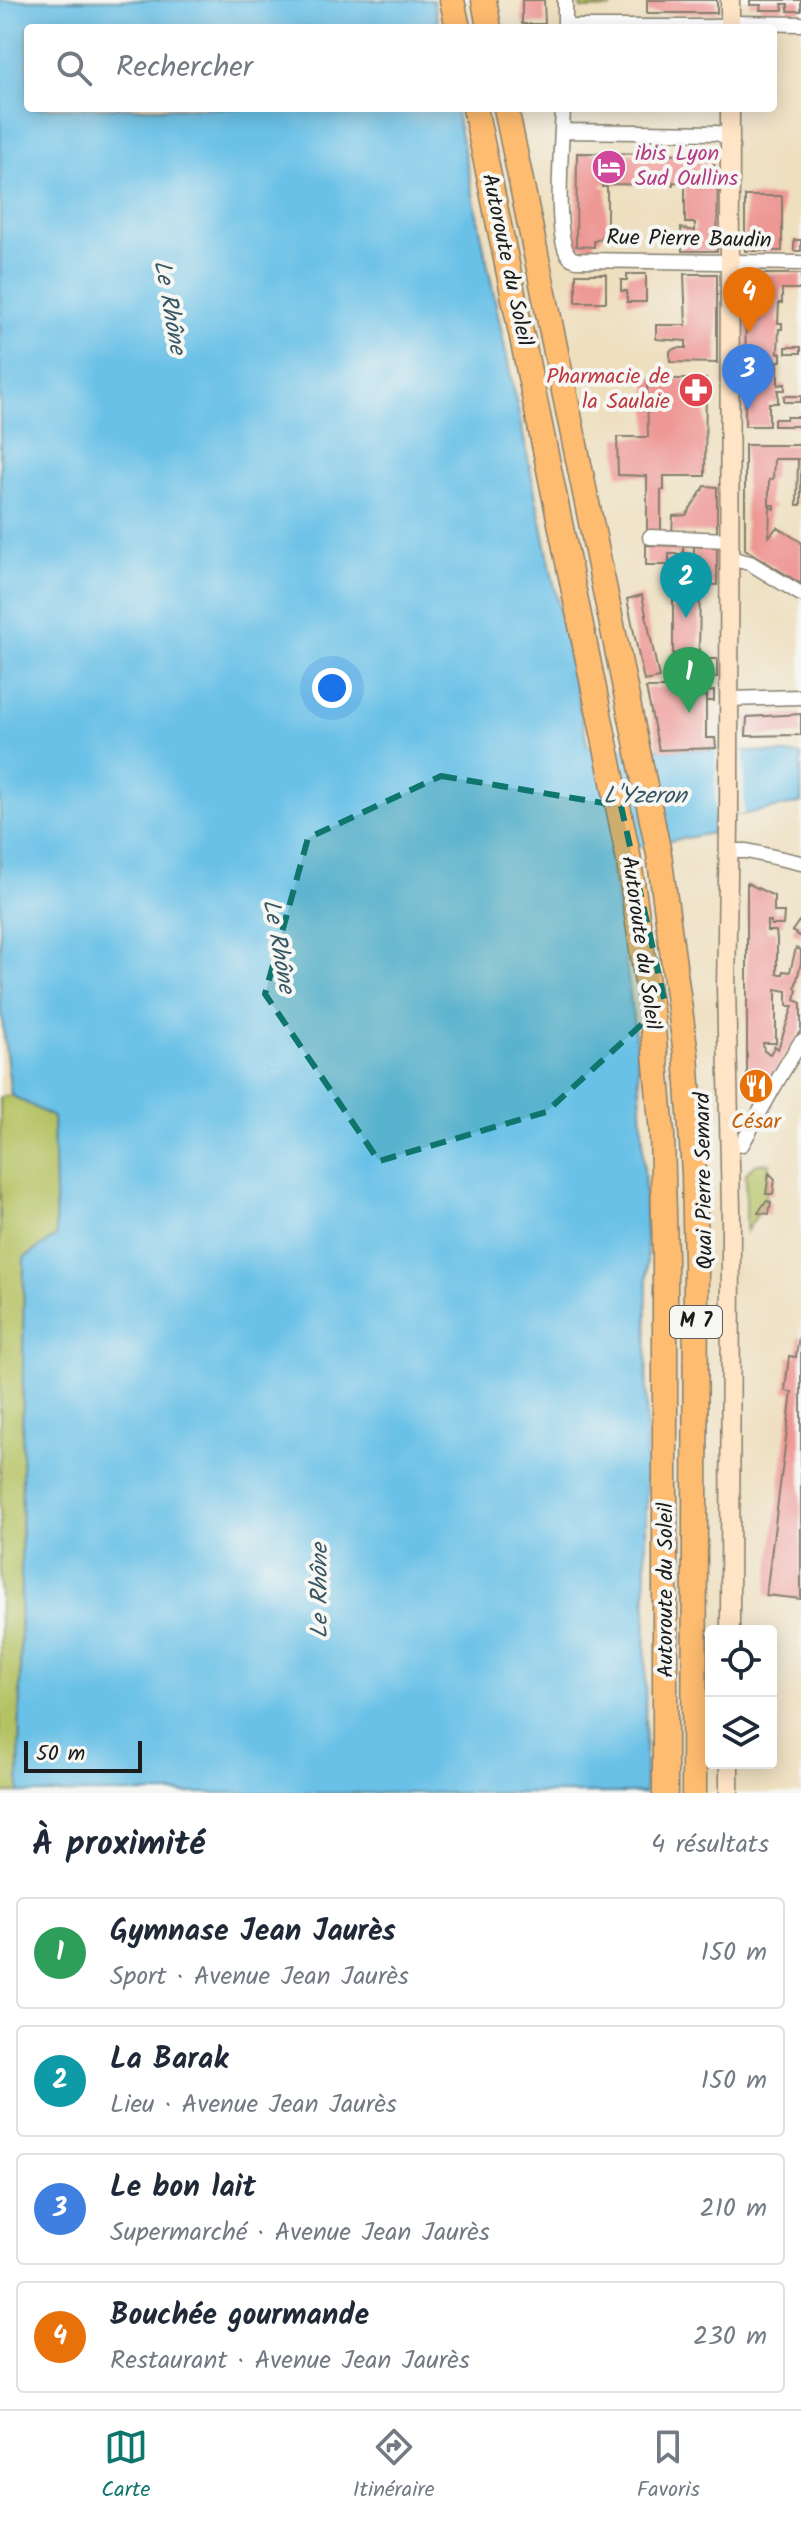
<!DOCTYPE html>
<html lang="fr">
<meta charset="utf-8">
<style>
:root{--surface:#fff;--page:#f6f6f7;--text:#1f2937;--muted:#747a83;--line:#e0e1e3;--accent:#0f766e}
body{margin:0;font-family:Kalam,sans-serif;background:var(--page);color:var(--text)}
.controls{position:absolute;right:24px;bottom:24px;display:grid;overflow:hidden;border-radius:8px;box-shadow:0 4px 20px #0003}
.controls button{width:72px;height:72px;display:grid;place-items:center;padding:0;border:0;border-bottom:2px solid var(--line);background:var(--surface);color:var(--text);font:40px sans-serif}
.scale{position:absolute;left:24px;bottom:20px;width:118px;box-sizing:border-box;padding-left:8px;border:4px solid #1c1c1c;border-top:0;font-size:22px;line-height:28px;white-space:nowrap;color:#1c1c1c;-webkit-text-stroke:6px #f6f6f2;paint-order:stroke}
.you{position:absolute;left:332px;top:688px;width:28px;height:28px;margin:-20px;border:6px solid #fff;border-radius:50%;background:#1a73e8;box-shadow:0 0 0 12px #1a73e833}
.badge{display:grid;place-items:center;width:52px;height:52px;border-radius:50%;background:var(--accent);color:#fff;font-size:26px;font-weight:700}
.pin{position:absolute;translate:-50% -66px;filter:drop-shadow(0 2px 4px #0008)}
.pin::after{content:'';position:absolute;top:42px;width:28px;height:24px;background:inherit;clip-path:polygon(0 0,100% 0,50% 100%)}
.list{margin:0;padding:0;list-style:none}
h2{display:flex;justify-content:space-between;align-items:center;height:104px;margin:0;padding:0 32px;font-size:34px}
h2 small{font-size:26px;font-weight:400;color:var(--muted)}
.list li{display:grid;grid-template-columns:52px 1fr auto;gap:24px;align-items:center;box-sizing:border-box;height:112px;margin:0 16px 16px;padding:0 16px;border:2px solid var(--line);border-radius:8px}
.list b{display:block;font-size:30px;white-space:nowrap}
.list p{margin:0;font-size:26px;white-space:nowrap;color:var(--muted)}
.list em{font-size:26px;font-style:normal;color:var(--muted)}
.icon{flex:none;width:44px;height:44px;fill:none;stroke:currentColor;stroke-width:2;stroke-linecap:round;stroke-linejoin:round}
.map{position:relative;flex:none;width:801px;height:1793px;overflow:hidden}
.search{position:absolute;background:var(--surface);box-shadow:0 4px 20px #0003;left:24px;right:24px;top:24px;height:88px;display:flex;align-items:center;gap:20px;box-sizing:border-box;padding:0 28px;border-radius:8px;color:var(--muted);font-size:30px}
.sheet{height:616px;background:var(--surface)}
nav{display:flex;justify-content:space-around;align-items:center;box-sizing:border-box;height:112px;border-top:2px solid var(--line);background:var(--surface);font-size:22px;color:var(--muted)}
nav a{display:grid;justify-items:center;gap:4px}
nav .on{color:var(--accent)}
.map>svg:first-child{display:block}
.green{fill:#b5c264;stroke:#686f40;stroke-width:2}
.water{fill:#6ac1e7;stroke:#436e82;stroke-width:2}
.pier{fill:#eedfbf}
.building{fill:#ee9895;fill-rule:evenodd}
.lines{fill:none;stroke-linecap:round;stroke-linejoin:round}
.street-casing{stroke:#857e6e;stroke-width:17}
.secondary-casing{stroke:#857e6e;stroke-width:21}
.highway-casing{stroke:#857e6e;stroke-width:27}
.street{stroke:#fff;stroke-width:14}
.secondary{stroke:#ffe4c6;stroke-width:18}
.highway{stroke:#febc70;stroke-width:24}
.marked{fill:#0f766e;fill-opacity:0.2;stroke:#0f766e;stroke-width:6;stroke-dasharray:16 10;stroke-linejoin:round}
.labels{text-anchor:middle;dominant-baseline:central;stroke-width:8;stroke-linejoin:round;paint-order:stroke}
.shield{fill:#f6f6f2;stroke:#5d5d5c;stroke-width:2}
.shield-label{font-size:20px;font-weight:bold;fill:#1c1c1c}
.hotel-label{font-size:22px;fill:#b23c85;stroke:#f6f6f2;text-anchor:start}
.street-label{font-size:22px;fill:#1c1c1c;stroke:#f6f6f2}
.health-label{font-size:22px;fill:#be3a42;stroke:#f6f6f2;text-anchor:end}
.food-label{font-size:22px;fill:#c56008;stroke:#f6f6f2}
.water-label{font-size:24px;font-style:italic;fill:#375663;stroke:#f6f6f2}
</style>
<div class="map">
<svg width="801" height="1793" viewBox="0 0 801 1793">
<rect width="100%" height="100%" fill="#f6f6f2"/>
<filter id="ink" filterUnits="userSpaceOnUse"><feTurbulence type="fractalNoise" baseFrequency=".0125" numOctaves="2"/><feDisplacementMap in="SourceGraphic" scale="16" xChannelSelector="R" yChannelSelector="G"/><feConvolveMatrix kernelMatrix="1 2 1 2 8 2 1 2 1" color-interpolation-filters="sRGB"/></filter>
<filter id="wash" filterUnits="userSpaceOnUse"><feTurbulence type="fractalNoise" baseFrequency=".006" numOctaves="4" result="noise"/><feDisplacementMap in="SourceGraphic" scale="32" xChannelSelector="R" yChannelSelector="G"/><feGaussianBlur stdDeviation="1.8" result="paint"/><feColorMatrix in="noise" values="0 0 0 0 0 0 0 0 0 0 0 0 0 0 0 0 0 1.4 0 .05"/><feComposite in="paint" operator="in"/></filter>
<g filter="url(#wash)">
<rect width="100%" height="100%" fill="#eedfbf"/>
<path class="green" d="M579 0H614L611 8 581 9Z
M11 1095 53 1117 56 1236 24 1258 19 1793H0V1097Z
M770 1163 765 1202 746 1232V1173L757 1164Z"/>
<path class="water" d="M0 0H433L439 28H28V108H455L588 747 733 750 801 755V803L714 820 713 833 609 852C620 919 630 986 637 1053 643 1120 645 1188 647 1255L645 1793H19L24 1258 56 1236 53 1117 11 1095 0 1003Z"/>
<path class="pier" d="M716 749 744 750V814L715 820Z"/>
<g id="blocks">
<path class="building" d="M522 0H544L545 24H522Z
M647 0H717V13H647Z
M750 0H801V11H788V4H782L783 10H760L761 5H750Z
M577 153 710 154 714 158V178H718L717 251H682L681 228 695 231V223H685V183L673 182V185L602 184V187H607V235H602L601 239 594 241V247L576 246Z
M745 196H782V251H745Z
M794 240H801V251H794Z
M576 274H606V302H576Z
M627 274H646V302H627V291H621V280H627Z
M684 274H717V363L670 362V351L676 348H686V341L656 339V325H686Z
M746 274H801V289H782V303H779L778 323H782V329H779L778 353H781V361H778V385L785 384V390H778V403H769V426H745Z
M786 347H801V353H786Z
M647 379H706L705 476H664V490H661V532H647V476L618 475 617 437H648Z
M784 396H801V402H784Z
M787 417H801V426H774V419H786Z
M745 445H801V505H797L798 459H774L773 479 769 480V505H774V509L770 507 769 537 777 527 801 542V584L745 549Z
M705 486 717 487V533L672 532 673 516 686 515Z
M646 545 683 546V554H686V565L694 566V546L717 547V585L700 584 699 659H717V677H699V688H706V738H715L716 748 659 750 646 688H673V565H679V554H669V565H646Z
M642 595 659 678 644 681 627 599Z
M714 691V701H707V692Z
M801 714V735L746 736 747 717Z
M747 883 774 896V912H784L783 925H771V921H767V931H776L777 939V974H783V971L790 972 796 948 801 950V963L795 988 797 989 795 1000 801 1003V1030L759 1097 747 1093ZM776 989 787 991V1006H793L778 1049 775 1046 770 1054 764 1051 763 1043H776Z
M799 921 801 923V937L792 931Z
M769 1173 775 1179 773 1194H766Z
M766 1201 771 1202 769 1214 758 1213Z
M799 1336H801V1599L766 1595 792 1392 785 1391 789 1356 796 1357Z"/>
</g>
</g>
<g filter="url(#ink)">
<use href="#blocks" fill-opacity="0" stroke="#857e6e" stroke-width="2"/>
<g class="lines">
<g class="street-casing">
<path id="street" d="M565 27H714L730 23 801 24
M565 28V0
M563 108C562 140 554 228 567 253 571 259 571 258 577 260L801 263
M562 131 717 133 729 138
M650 537 729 540
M729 558 750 563 801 594
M728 699 801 697
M729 851H747L801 863
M730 1144H742C762 1109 779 1075 801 1042"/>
</g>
<g class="secondary-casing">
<path id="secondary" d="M730 0V28
M730 108 729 826 726 986 731 1209 730 1631
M729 1793V1763"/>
</g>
<g class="highway-casing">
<path id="highway" d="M452 0 458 28
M484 0 489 28
M475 108 628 855 652 1017 662 1134 665 1256V1793
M506 108 659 854 686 1054 694 1174 696 1263 694 1793"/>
</g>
<use href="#street" class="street"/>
<use href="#secondary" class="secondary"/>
<use href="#highway" class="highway"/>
</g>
</g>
<path class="marked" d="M441 776 621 806 665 1003 546 1112 379 1161 265 994 308 838Z"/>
<defs>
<g id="hotel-disc" transform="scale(1.8)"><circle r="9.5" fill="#d1479c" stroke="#f6f6f2"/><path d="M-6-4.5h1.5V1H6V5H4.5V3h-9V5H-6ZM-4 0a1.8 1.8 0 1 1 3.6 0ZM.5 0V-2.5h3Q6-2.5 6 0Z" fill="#fff"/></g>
<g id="pharmacy-disc" transform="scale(1.8)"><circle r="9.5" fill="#e0444e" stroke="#f6f6f2"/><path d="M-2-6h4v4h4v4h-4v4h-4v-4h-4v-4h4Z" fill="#fff"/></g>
<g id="restaurant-disc" transform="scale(1.8)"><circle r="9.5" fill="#e8710a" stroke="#f6f6f2"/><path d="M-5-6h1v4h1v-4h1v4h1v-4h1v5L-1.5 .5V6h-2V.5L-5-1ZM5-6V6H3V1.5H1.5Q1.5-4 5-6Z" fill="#fff"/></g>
</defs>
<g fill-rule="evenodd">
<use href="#hotel-disc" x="609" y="167"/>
<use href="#pharmacy-disc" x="696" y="390"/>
<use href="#restaurant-disc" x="756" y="1086"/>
</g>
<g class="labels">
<rect class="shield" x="670" y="1306" width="52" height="32" rx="6"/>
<g class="shield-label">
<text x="696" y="1322">M 7</text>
</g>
<g class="hotel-label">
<text x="635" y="154">ibis Lyon<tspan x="635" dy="25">Sud Oullins</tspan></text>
</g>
<g class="street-label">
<text transform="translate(689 240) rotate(1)">Rue Pierre Baudin</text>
<text transform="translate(506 260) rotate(78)">Autoroute du Soleil</text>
<text transform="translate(640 943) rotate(82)">Autoroute du Soleil</text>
<text transform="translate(705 1181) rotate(-91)">Quai Pierre Semard</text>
<text transform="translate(666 1590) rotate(-90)">Autoroute du Soleil</text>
</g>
<g class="health-label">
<text x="670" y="377">Pharmacie de<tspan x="670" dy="25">la Saulaie</tspan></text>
</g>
<g class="food-label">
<text x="756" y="1122">César</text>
</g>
<g class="water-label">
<text transform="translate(169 307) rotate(80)">Le Rhône</text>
<text x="645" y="796">L'Yzeron</text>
<text transform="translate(278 946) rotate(80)">Le Rhône</text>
<text transform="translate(320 1591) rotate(-90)">Le Rhône</text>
</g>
</g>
</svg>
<div class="controls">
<button><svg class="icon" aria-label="locate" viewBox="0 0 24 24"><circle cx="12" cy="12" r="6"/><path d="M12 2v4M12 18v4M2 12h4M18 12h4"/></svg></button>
<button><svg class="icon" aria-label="layers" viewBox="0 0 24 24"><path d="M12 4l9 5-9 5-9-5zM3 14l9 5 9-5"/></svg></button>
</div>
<div class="scale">50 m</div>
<div class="you"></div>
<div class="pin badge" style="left:689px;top:713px;background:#2e9e5b">1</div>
<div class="pin badge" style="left:686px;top:618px;background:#0f9aa8">2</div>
<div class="pin badge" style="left:748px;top:410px;background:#3f7fe0">3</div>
<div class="pin badge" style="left:749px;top:333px;background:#e8710a">4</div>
<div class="search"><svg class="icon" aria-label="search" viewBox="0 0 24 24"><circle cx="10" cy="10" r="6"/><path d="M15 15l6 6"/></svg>Rechercher</div>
</div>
<section class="sheet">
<h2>À proximité<small>4 résultats</small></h2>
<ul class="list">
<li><span class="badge" style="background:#2e9e5b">1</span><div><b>Gymnase Jean Jaurès</b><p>Sport · Avenue Jean Jaurès</p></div><em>150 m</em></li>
<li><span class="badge" style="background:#0f9aa8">2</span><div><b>La Barak</b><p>Lieu · Avenue Jean Jaurès</p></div><em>150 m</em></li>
<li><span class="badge" style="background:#3f7fe0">3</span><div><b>Le bon lait</b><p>Supermarché · Avenue Jean Jaurès</p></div><em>210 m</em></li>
<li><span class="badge" style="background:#e8710a">4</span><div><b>Bouchée gourmande</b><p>Restaurant · Avenue Jean Jaurès</p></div><em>230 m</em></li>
</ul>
</section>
<nav>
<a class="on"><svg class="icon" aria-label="map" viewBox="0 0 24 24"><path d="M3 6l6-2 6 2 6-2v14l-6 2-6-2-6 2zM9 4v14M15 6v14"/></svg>Carte</a>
<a><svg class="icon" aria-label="directions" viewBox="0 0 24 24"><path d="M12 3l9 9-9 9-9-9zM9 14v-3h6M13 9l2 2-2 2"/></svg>Itinéraire</a>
<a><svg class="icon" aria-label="saved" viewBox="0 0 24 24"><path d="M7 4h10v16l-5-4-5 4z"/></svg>Favoris</a>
</nav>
